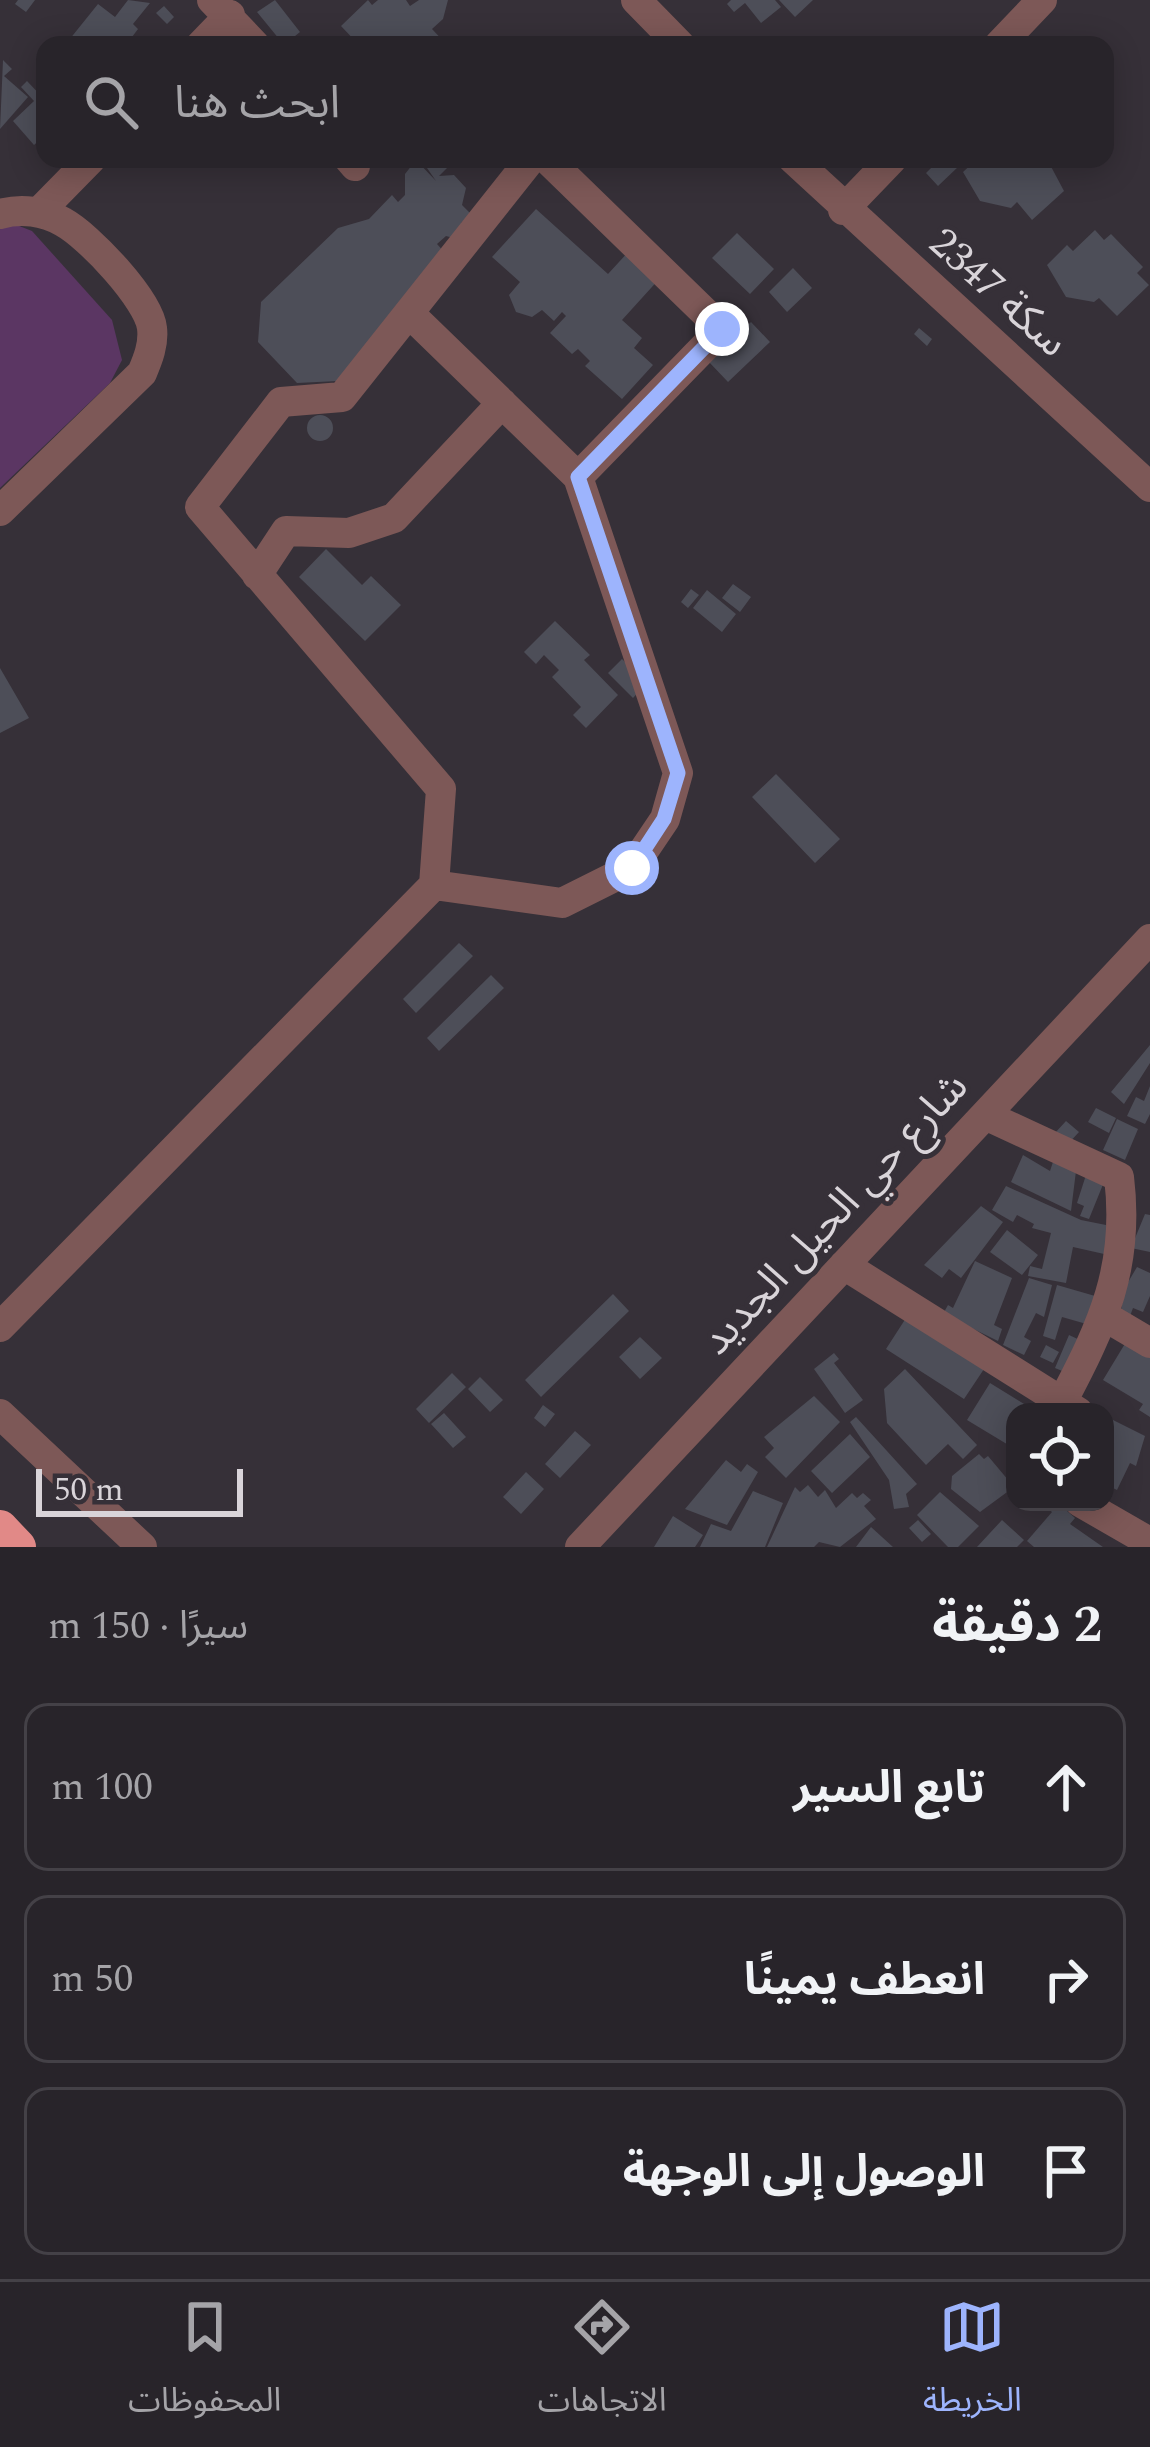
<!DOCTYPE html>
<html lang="ar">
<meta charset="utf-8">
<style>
:root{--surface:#28242a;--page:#343036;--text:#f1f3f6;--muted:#a5a4a8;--line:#444147;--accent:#9db4fd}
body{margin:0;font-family:Spectral,"Noto Sans Arabic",serif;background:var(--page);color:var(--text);direction:rtl}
.controls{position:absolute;right:36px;bottom:36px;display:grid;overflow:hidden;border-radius:24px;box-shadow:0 6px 30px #0003}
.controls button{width:108px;height:108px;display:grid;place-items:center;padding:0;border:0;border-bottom:3px solid var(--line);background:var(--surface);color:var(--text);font:60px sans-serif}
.scale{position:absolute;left:36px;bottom:30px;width:207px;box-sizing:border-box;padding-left:12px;border:6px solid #d9d4d9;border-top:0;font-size:33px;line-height:42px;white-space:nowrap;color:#d9d4d9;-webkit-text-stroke:9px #363038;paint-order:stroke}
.stop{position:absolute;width:36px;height:36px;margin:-27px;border:9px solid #9db4fd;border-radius:50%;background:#fff}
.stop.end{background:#9db4fd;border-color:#fff;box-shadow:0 3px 12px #0008}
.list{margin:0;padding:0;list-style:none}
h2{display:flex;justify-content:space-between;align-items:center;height:156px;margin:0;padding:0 48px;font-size:51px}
h2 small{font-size:39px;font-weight:400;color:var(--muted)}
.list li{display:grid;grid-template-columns:78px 1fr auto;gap:36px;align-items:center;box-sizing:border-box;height:168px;margin:0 24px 24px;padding:0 24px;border:3px solid var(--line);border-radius:24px}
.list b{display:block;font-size:45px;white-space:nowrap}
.list em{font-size:39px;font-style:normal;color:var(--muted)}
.icon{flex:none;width:66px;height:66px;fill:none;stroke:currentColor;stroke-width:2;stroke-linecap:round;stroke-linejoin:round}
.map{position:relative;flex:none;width:1150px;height:1547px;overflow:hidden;direction:ltr}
.search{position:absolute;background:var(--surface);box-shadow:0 6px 30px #0003;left:36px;right:36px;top:36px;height:132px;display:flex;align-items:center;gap:30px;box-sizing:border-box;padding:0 42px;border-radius:24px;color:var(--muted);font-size:45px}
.sheet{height:732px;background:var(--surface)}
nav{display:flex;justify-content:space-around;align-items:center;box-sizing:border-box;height:168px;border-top:3px solid var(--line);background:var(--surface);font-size:33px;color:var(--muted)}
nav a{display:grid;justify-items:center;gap:6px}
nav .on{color:var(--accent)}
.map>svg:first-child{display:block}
.green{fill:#5b3663}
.building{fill:#4d4e58}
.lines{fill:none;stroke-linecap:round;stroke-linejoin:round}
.minor{stroke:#7d5857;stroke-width:30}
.highway{stroke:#e18987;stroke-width:36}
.route{stroke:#9db4fd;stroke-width:15}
.labels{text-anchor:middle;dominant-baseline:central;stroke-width:10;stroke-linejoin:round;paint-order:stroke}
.street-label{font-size:42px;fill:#d9d4d9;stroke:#363038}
</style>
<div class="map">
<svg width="1150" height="1547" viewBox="0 0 1150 1547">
<rect width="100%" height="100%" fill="#363038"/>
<path class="green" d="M9 222 32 231 112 320 122 360 110 383 0 488V224Z"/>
<path class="building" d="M18 0H35L26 12 15 4Z
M128 0 150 3 133 24 138 29 126 45H65L98 4 115 17Z
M275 0 300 32 284 45 257 12Z
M368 0 372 5 378 0H406L410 6 419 0H448L443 19 432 29 447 45H359L341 26Z
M731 0H775L781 7 761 23 745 3 734 12 727 4Z
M779 0H813L795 17Z
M164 6 174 17 167 24 156 13Z
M3 60 12 69 4 76 28 97 0 129Z
M27 81 45 100V135L34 145 13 121 34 101 21 87Z
M435 159 451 164 439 176 454 175 466 188 462 205 471 214 461 223 462 233 457 239 446 236 437 244 446 254 338 381 297 383 258 342 261 302 338 228 369 219 392 195 398 202 405 195V174L416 160 436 181 427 168Z
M940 159 958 167 938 186 926 173Z
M977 159H1047L1064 191 1032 220 1017 202 1011 208 980 201 963 172Z
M536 209 608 274 630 250 661 277 622 320 642 338 634 348 653 365 622 399 585 366 590 361 578 349 572 354 550 333 566 316 562 312 554 321 542 310 532 317 516 312 509 295 520 282 492 257Z
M1095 230 1104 240 1111 234 1143 267 1137 273 1149 285 1117 316 1099 298 1094 302 1066 297 1047 265 1067 245 1073 251Z
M737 233 774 269 750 294 712 258Z
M793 268 812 288 787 312 769 292Z
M751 322 770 342 728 382 709 362Z
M919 328 932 339 927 346 914 334Z
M307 428a13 13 0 1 1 26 0a13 13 0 1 1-26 0Z
M326 549 362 585 371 576 401 605 365 641 299 577Z
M733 584 751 597 740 612 722 598Z
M691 589 699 595 688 608 681 602Z
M707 590 736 614 722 632 693 608Z
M555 621 590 655 584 660 618 695 586 728 573 715 581 707 552 677 559 670 544 655 536 664 524 652Z
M622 659 647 683 633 698 608 673Z
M0 668 29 718 0 733Z
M776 774 840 839 815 863 752 797Z
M459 943 473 956 416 1013 403 999Z
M491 975 504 988 439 1051 427 1038Z
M1150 1045V1063L1124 1104 1111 1092Z
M1150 1086V1114L1145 1124 1127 1116 1136 1097 1144 1101Z
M1096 1108 1116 1118 1109 1133 1088 1122Z
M1117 1119 1138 1129 1125 1160 1103 1150Z
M1066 1121 1079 1132 1067 1145 1055 1133Z
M1023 1155 1050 1171 1053 1162 1076 1171 1071 1211 1011 1182Z
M1086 1175 1104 1182 1089 1219 1080 1216 1084 1206 1077 1203Z
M1006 1186 1081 1220 1106 1225 1113 1256 1073 1247 1066 1283 1028 1276 1030 1266 1042 1269 1051 1233 1032 1228 1034 1224 1017 1215 1013 1222 992 1210Z
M981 1206 1003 1222 961 1278 949 1269 942 1278 924 1265Z
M1145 1214 1150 1215V1252L1131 1248Z
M1007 1230 1038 1255 1022 1275 990 1252Z
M975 1261 1012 1278 994 1325 1002 1329 998 1341 943 1314 948 1305 953 1308Z
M1137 1267 1150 1273V1296L1143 1312 1133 1308 1130 1316 1121 1312 1124 1289Z
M1029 1278 1052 1285 1044 1317 1036 1313 1024 1337 1031 1341 1024 1355 1003 1345Z
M1057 1285 1102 1298 1090 1325 1062 1317 1055 1340 1043 1336Z
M613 1294 629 1311 541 1397 525 1380Z
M906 1318 984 1369 964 1399 886 1349Z
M1069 1335 1082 1341 1067 1373 1055 1368Z
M640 1337 662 1358 640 1379 619 1357Z
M1126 1342 1150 1357V1417L1139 1410 1143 1404 1103 1380Z
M1046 1345 1059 1352 1053 1363 1040 1357Z
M834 1353 839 1359 834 1363 863 1400 845 1413 814 1369Z
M905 1369 977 1445 963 1459 948 1444 926 1465 887 1423 884 1389Z
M452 1373 466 1387 429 1423 416 1409Z
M480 1377 503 1400 490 1412 468 1389Z
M990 1383 1037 1412H1015V1449L967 1420Z
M814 1396 840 1422 786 1478 765 1457 774 1448 764 1437Z
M543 1405 555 1414 545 1427 534 1418Z
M444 1413 466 1437 453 1448 431 1424Z
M1105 1416 1145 1436 1136 1466 1130 1463 1117 1490 1105 1484Z
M856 1417 917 1484 906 1494 909 1507 894 1509 889 1480 850 1422Z
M575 1431 591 1445 560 1478 545 1464Z
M850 1434 870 1457 832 1493 811 1471Z
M979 1454 984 1459 988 1456 1014 1487 980 1512 951 1489 952 1476Z
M726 1460 741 1472 747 1464 758 1472 727 1525 685 1509Z
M526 1472 544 1489 521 1514 503 1497Z
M808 1485 818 1497 825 1490 836 1508 852 1493 857 1498 863 1493 871 1500 864 1506 876 1519 840 1547 819 1542 814 1547H767L795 1487 800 1492Z
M753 1491 783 1503 765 1547H700L711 1524 731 1531Z
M940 1492 979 1526 958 1547H948L917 1515Z
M1040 1502H1057L1075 1518 1070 1524 1103 1547H1034L1027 1541 1052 1512Z
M673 1516 703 1535 695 1547H654Z
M918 1520 931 1534 922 1542 909 1528Z
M1002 1520 1024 1540 1017 1547H977Z
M871 1527 893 1547H856Z"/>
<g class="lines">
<path class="minor" d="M212 0 255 45
M636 0 680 45
M201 45 230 15
M999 45 1042 0
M349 159 355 166
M547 159 722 329 578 477
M793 159 1150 487
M843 210 892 159
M39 212 91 159
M0 214C21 208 44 211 63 222 89 236 149 300 152 328 154 344 148 359 142 373L0 511
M409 313 578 477 678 773 665 819 632 868 562 903 434 885
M257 575 286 531 349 533 394 518 502 403
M985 1115 1119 1177C1130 1266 1103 1325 1062 1402
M844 1265 1078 1412
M1106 1317 1150 1343
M0 1327 434 885 441 789 200 507 281 402 342 397 531 159
M0 1414 142 1547
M1080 1502 1146 1540
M580 1547 1150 939"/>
<path class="highway" d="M0 1528 18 1547"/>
</g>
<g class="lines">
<path class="route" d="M632 868 664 819 678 773 578 477 722 329"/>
</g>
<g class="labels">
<g class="street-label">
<text transform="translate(998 293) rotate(42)">سكة 2347</text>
<text transform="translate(835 1214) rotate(-47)">شارع حي الحيل الجديد</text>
</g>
</g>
</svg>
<div class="controls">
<button><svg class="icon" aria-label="locate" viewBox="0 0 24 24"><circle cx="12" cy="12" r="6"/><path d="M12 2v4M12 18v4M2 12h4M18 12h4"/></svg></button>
</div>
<div class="scale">50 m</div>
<div class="stop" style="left:632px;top:868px"></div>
<div class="stop end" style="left:722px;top:329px"></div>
<div class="search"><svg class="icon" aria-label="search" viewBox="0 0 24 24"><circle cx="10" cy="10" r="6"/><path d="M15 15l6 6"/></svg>ابحث هنا</div>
</div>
<section class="sheet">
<h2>2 دقيقة<small>سيرًا · 150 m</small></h2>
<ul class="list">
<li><svg class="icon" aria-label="ahead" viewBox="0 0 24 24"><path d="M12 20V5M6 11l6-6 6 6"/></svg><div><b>تابع السير</b></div><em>100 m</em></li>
<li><svg class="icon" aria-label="right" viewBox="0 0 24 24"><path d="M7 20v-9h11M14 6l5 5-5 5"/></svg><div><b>انعطف يمينًا</b></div><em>50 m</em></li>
<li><svg class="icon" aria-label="arrive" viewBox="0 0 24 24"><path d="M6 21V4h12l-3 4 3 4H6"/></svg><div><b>الوصول إلى الوجهة</b></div></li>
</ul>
</section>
<nav>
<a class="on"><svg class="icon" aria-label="map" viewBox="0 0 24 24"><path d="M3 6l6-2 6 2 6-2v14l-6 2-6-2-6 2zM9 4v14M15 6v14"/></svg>الخريطة</a>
<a><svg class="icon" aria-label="directions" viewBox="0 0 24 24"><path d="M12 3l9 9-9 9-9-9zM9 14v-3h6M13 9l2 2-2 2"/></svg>الاتجاهات</a>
<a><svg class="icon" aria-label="saved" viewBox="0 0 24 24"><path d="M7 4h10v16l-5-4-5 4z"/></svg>المحفوظات</a>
</nav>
